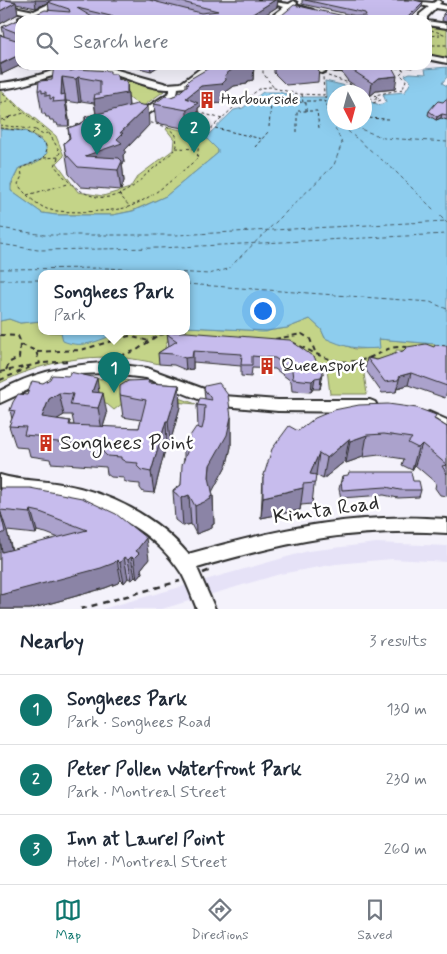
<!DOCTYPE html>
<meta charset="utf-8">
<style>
:root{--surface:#fff;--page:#f2f2f3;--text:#1f2937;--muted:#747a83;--line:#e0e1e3;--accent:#0f766e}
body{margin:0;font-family:Mynerve,sans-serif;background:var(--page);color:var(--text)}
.compass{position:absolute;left:327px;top:85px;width:45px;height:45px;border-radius:50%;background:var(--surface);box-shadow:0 5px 20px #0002;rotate:174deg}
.you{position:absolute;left:262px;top:310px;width:18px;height:18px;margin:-12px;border:4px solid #fff;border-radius:50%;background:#1a73e8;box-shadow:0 0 0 8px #1a73e833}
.badge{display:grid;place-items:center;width:32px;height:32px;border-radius:50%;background:var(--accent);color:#fff;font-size:16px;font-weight:700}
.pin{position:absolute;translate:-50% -41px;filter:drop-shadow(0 1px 2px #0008)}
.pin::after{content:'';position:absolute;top:26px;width:18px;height:15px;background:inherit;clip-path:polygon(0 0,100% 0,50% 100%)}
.popup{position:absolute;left:38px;top:270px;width:152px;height:65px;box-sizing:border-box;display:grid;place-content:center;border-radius:10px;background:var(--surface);filter:drop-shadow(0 1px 4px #0005);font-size:16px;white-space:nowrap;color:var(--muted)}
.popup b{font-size:19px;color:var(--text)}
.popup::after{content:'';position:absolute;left:50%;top:100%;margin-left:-10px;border:10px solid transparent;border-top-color:var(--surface)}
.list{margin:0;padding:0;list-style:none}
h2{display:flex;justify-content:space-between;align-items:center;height:65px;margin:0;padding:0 20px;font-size:21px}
h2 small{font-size:16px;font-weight:400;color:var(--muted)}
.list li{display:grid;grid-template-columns:32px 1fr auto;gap:15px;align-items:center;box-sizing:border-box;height:70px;padding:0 20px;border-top:1px solid var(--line)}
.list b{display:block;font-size:19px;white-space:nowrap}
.list p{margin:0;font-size:16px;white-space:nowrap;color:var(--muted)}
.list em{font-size:16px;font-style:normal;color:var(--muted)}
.icon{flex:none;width:28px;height:28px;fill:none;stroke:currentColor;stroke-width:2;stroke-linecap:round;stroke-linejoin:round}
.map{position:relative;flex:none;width:447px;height:609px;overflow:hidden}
.search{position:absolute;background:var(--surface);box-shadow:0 5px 20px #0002;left:15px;right:15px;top:15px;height:55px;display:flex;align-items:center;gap:12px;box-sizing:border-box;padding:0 18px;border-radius:15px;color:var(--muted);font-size:19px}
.sheet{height:275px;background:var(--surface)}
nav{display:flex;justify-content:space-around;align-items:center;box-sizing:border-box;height:70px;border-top:1px solid var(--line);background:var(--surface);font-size:14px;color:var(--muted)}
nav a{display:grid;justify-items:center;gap:2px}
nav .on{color:var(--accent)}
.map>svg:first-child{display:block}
.built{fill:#e6e2f7}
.green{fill:#c4d488;stroke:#78805a}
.water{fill:#8dcdee;stroke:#668ca0}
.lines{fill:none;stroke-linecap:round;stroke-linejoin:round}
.ferry{stroke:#485c66;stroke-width:1;stroke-dasharray:4 3;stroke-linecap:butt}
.minor-casing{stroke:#2b2b2b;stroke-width:4}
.path-far2{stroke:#2b2b2b;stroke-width:1;stroke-dasharray:3 2.5;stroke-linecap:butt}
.path-far1{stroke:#2b2b2b;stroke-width:2;stroke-dasharray:5 4;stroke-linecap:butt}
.path{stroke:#2b2b2b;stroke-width:2.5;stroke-dasharray:6 5;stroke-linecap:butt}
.minor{fill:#fff;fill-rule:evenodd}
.wall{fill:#aba2cc;stroke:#2b2b2b;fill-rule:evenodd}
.shaded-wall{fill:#8b84a6;stroke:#2b2b2b}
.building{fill:#c7bced;stroke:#2b2b2b}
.labels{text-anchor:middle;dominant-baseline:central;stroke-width:5;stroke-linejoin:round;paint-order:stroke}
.far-poi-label{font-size:15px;fill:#2b2b2b;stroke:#fff;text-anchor:start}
.poi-label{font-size:18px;fill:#2b2b2b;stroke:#fff;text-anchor:start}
.near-poi-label{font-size:21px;fill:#2b2b2b;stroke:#fff;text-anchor:start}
.near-street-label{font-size:21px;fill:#2b2b2b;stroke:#fff}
</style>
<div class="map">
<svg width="447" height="609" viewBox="0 0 447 609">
<rect width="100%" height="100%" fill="#f4f2fb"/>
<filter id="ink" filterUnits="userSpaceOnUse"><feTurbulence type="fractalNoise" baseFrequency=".02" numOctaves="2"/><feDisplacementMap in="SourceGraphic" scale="10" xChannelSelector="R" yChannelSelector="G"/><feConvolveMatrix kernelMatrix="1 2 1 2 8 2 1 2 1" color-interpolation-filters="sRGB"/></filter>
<g filter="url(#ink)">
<path class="built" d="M376 543 447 546V562L392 559 336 564 280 574 162 609H102L308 551Z"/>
<path class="green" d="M427 25 447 28V58L427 54Z
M89 70 164 91 142 107Z
M0 90 56 136 64 156 57 163 78 192 103 196 130 188 137 177 173 150 174 139 166 129 168 127 207 136V139L218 150V153L166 196 132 211 113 215H56L42 213 11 191 10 188 19 168 33 164 41 139 25 131 0 129Z
M9 319 20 323 41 321 42 332 113 335 121 332H186L187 327 266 331 287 328 310 319 321 329 325 338 355 349 379 348V339L436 344V346L447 345V353L396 350V358L363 367 367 394H330L327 369 294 346 169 337 159 364C104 350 51 358 0 383V321Z
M113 378 136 382 196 404 163 401 140 390 114 410 78 380Z"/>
<path class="water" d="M447 67V77L442 83 447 86V345L436 346 435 344 379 339 380 348C358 350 344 347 325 338L321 329 310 319 287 328 266 331 187 327 186 274H42L41 321 20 323 9 319 0 321V129L25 131 45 143 47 153C39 164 31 163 19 168L11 184V191L42 213 56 215H113L133 211 166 196 218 153V150L207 139V136L234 110 243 108 263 92H279L297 97H326L325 81 346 86 343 87 352 92H334V122H364L365 100 380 105 386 102 383 94 405 92 411 82 405 75 410 73 426 74 425 69Z
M61 332H121C101 339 84 350 63 341Z"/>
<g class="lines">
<path class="ferry" d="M327 110 334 119
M329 110 334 114
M337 122 394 170 447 223
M342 122 384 138 447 142
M0 228 44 235H176L447 221
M0 244 38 250 159 248 447 234
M0 269 106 268 209 274 228 269 334 165 342 143 326 108
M0 280H42
M186 284 430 302 447 309"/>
<g class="minor-casing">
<path id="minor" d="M57 0H65L42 13 70 20C61 20 41 15 36 16 30 17 27 20 20 20V22L19 18 28 14 0 8V4L34 11Z
M259 0 289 4 294 1 297 3 296 5 313 10 309 12 291 8 276 20H267L284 7Z
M401 0 433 3 438 0 441 2 439 4 447 6V10L436 8 427 17V20H419L420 14 429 7Z
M427 21 447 24V28L427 25Z
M427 55 447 59V63L427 59Z
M88 65 110 68 167 84 181 83 205 65H214L186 87 178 88 177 95 134 123 129 120 131 118 170 92V89C145 90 116 70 87 70 57 70 30 87 0 89V83C30 81 57 66 88 65Z
M300 65 326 71 322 73 303 69H300Z
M373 65H382L386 69 382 71H334L330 69 334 67H374Z
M103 363 147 368 223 396 278 400H370L375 402 377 406 375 410 370 412 278 411 223 406 203 401 146 378 103 373 81 374 43 383 0 403V391C32 373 66 365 103 363Z
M429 412 447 420V433L424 422 422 418 424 414Z
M0 475C20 481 41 480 61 484 109 492 157 517 188 554 279 529 351 512 447 519V533C354 527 285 542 197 568L215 609H197C192 597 188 585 182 574 157 534 110 508 65 498 43 493 21 495 0 489Z"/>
</g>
<path class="path-far2" d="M431 30 447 35
M427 36 440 35
M427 45H447
M263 65V73L274 88
M328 76 349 83 361 92
M349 84 359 92
M3 94 49 133 60 152 55 166C75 192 99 209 131 188 137 184 142 178 148 173 157 165 167 159 174 150L177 146 176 135 167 127 148 122
M302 94 303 103
M364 95 371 99H377V97
M325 96 326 108
M364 97 373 103 381 100 377 97
M377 97 375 95 403 89 406 80 400 74 404 70 391 66
M0 103 10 100
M326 106H334
M306 111V101H324L326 104
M198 112 222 119
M10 117 6 121 1 120Z
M10 117 24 113
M364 118 388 119
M442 119 447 113
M0 125 36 130
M269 127 271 104H286V100L306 103
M0 128 25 131 45 143 47 149 44 158 21 168 22 176 18 184C23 193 37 205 47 209 60 214 118 212 131 206 156 196 176 176 197 159L199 143 204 135 233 108 261 88 270 87 298 94 324 95 323 76
M215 128 262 139
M297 132V111H317L319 128
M32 134 36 130 41 134 49 133
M255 147 268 132
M176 148 198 149
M44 158 59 157
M119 194 130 207
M27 195 68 184"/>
<path class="path-far1" d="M0 335 18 336 22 345 36 351 40 364
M275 339 302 334 310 339 316 354
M292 342C320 356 340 369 371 357 389 350 387 346 407 347
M37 352 81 350 129 336 149 341
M112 359 137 350 158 335 170 333
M344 365 345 370
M6 370 10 362 19 358 20 344
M0 372 43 363 70 361
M0 380 31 367"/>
<path class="path" d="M203 573 213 569
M81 609 180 581"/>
<use href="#minor" class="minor"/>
</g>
<path class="wall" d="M0 0H282H278L277 7 257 20H20L25 19 49 10 48 2 36 8 16 4 18 14 0 24Z
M302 0H414L422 7 409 20 349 17 356 16 302 4Z
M447 10V22L442 21 443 14Z
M20 20V65H35L29 69 19 66 2 74H0V35L4 36 2 27Z
M127 65H159V66L151 71Z
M214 65H254L253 80 248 81 247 84 234 86 226 92V99L222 103 202 105 198 108V122L188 129 156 123 154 104 176 95 186 87V83Z
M274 65H319L318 82 286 85 274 73Z
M336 65H391L395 89 376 91 370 96 348 81 342 73 343 65Z
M401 65H414L412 68Z
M66 70 111 74 127 84 129 106 149 125 125 150V153L123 155 124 163H122L124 181 121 190 81 187 69 174 64 143 69 138 68 128 80 124 85 121V117L96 114 94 103 81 101 79 103 66 101 69 119V126H58L57 123H54L53 120H50L49 117H46L45 114H42L38 90Z
M447 98V120L441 118 436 120 428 115 429 111 443 102Z
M167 334 316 362 323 373 320 389H313L311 392 292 391 291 381 275 369 252 368 251 377 241 376V366L193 362V369L186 370 174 365 159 364 158 353 169 346Z
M447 346V391L445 398 408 385 397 388 396 392 382 393 365 369 367 358 377 360Z
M69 376 99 392 107 414 103 427 139 428 141 420 123 417 120 395 149 380 150 383 179 385 180 407 170 443 167 442 154 493 143 492 140 488V484L129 483 124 481V478L111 477 107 474 106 467 51 463 50 459 30 456 28 448 16 447 9 426 12 419 10 410 43 383ZM64 415H72L74 425H71L70 421 57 419Z
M204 389 231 417V447L227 464 212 491 213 496 214 524 212 525V528L196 534 191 524 183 526 175 520 173 491 181 485 184 458V445L198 428 197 405 205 399Z
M435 419 447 427V496L440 495 435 488 436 483 415 465 412 470 402 465 404 459 379 455 363 457 346 463 345 461 323 479 316 475 315 477 312 504 301 505 300 510 261 518 263 478 298 431Z
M342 476 413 481 421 490 419 497 398 498 384 495 341 498 339 489Z
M0 488 149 559 141 569 142 573 137 579 135 577 132 580 128 578 124 583 121 580 118 583 105 588 30 609H0ZM7 531 36 534 37 531 46 533 59 538 12 550Z"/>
<path class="shaded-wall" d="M35 0H53L36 8Z
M275 0H278L277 7 257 20H243Z
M16 2 18 14 0 24V11Z
M423 2 422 7 409 20H405Z
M17 56 19 66 2 74 0 65Z
M28 65H35L29 69Z
M150 65H159V66L151 71Z
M248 65H254L253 80 248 81 247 84 234 86 226 92V99L222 103 202 105 198 108V122L188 129 186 98 201 86 225 75 234 68Z
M397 76 395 89 376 91 370 96 372 83 378 78Z
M62 77 69 119V126L65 101 61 95Z
M78 77 81 101 79 103 76 79Z
M127 84 129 108 97 123 94 99 113 95Z
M148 106 149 125 125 150V153L123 155 124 163H122L124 181 121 190 118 170 85 156 117 139 120 133Z
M442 114 441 118 436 120 437 117Z
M193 351V369L186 370 185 358Z
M323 373 321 384 320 389 321 377Z
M411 373 408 385 397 388 396 392 400 376Z
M97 378 100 400 92 392Z
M315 378 313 389 311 392 312 381Z
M179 385 180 407 170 443 168 421Z
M59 393 64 415 54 421 42 417 49 399Z
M103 393 107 414 102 430 98 408Z
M231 417V447L227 464 211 494 213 496 214 524 212 525V528L196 534 195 506 209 477 210 465Z
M166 421 167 442 154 493 151 472Z
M367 435 363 457 346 463 350 441Z
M349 439 345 461 323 479 327 458Z
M422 444 415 465 412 470 418 448Z
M319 453 316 475 313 483 310 474Z
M303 488 300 510 261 518 263 497Z
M189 495 191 524 183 526 181 498Z
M0 510 7 531 12 553 2 552 0 540Z
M31 510 37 531 36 534 30 513Z
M146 538 149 559 141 569 142 573 137 579 134 558 136 551Z
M124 557 128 578 124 583 120 563Z
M131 557 135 577 132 580 128 560Z
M117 560 121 580 118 583 105 588 30 609H0V595Z"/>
<path class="building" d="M2 0H5L16 2 0 11V1Z
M52 0H149L201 13 218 11 174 0H275L243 20H127L77 8 97 20H20L25 19 45 10 70 12 69 9 48 2Z
M305 0H414L423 2 405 20H276L294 5 349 17 366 16 365 13Z
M447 10V15L443 14Z
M20 20V57L17 56 0 64V35L19 41 20 34 2 27 15 21Z
M54 65H59L66 70 71 71 77 69 110 71V74H116L118 79 125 81 127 84V93L94 99 95 94H100V81L78 77 76 79 62 77 61 95 65 94V101L53 102 54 98 50 99V95L46 96V92L42 93V90H38L39 81 52 80Z
M214 65H248V66L234 68 225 75 226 80 222 84 201 86 186 98 198 103 187 110 154 104 165 96 171 97 176 95 189 84 186 83 190 79Z
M347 65H391L397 76 378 78 372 83 349 68Z
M447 98V115L442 114 437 117 429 111 435 104 438 101 443 102Z
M137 104 148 106 120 133H123L117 139 122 143 85 156 119 158 122 161 118 170 78 167 66 154 64 143 70 138 68 128 80 124 86 120 85 117Z
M172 332H186L290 340 315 358 316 362 321 365 323 373 321 377 315 378 312 381 293 379 292 370 275 358 252 356V365H241L242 354 193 351 192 357 185 358 173 354 158 353 177 341 167 334Z
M426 344 434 347 435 345 447 346V386L411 373 400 376 398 380 385 382 367 358 377 360 403 351 407 347Z
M70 372 97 378 92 392 103 393 98 408 70 405 73 394 59 393 49 399 42 417 70 421 69 425 139 428 146 400 120 395V386L128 381 149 380 148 383 179 385 168 421H166L151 472 141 470 137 466 138 463 126 462 121 459V457L107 456 103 452 105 446 46 441 47 437 24 435 26 427 9 426 15 411 10 410 13 402 18 394 27 395 32 381 43 383 50 379 52 375 69 376Z
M219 383 228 395 231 417 227 435 210 465 209 477 213 496 210 497 211 499 195 506 189 495 181 498 173 491 181 485 182 465 189 447 184 445 196 427 202 429 204 421 205 406 197 405 200 398 212 400 204 389 205 386Z
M388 404 417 408 436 415 434 419 447 427V474L442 466 447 465 422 444 418 448 408 443 412 438 384 434 367 435 350 441 349 439 327 458 319 453 310 474 316 475 315 483 303 484V488L263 497V478L272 449 289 426 298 431 315 418 334 410 359 405Z
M349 472H411L413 481H419L421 490H400L386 487 342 490 341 481H343L342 476 348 475Z
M0 488H30L82 498 116 514 146 538 136 551 139 553 134 558 131 557 128 560 124 557 120 563 117 560 114 563 101 568 0 595V540L2 552 87 530 40 512 31 510 30 513 0 510Z
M0 510 5 532 0 535Z"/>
</g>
<defs>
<g id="building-bare" transform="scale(1.35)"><path d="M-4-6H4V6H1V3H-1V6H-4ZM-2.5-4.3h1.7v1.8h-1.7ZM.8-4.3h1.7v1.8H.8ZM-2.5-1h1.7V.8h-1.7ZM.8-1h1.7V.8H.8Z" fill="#c8321e" stroke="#fff" stroke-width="2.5" paint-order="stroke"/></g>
</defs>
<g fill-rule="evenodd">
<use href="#building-bare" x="207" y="100"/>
<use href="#building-bare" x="267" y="366"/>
<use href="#building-bare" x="46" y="443"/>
</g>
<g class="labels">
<g class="far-poi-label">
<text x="221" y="100">Harbourside</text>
</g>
<g class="poi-label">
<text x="281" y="366">Queensport</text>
</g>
<g class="near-poi-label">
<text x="60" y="443">Songhees Point</text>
</g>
<g class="near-street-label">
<text transform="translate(326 510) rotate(-8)">Kimta Road</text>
</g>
</g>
</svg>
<svg class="compass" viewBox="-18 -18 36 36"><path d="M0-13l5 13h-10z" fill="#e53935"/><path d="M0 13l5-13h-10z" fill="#747a83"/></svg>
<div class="you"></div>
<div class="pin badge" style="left:114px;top:393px">1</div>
<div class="popup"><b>Songhees Park</b>Park</div>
<div class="pin badge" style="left:194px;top:153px">2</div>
<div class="pin badge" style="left:97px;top:155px">3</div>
<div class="search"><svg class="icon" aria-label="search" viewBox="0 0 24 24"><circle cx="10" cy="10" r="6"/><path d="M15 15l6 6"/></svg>Search here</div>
</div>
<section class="sheet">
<h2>Nearby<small>3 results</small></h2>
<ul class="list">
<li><span class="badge">1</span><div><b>Songhees Park</b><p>Park · Songhees Road</p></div><em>130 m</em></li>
<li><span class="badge">2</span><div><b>Peter Pollen Waterfront Park</b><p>Park · Montreal Street</p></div><em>230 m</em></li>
<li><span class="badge">3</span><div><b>Inn at Laurel Point</b><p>Hotel · Montreal Street</p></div><em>260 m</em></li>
</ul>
</section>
<nav>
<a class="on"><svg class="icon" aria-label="map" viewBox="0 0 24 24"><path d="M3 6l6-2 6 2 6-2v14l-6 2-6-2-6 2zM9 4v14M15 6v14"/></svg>Map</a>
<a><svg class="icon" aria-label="directions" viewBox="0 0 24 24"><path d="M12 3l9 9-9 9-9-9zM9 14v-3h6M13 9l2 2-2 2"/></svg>Directions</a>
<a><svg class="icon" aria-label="saved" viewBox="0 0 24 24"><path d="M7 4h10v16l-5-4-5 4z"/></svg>Saved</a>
</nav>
